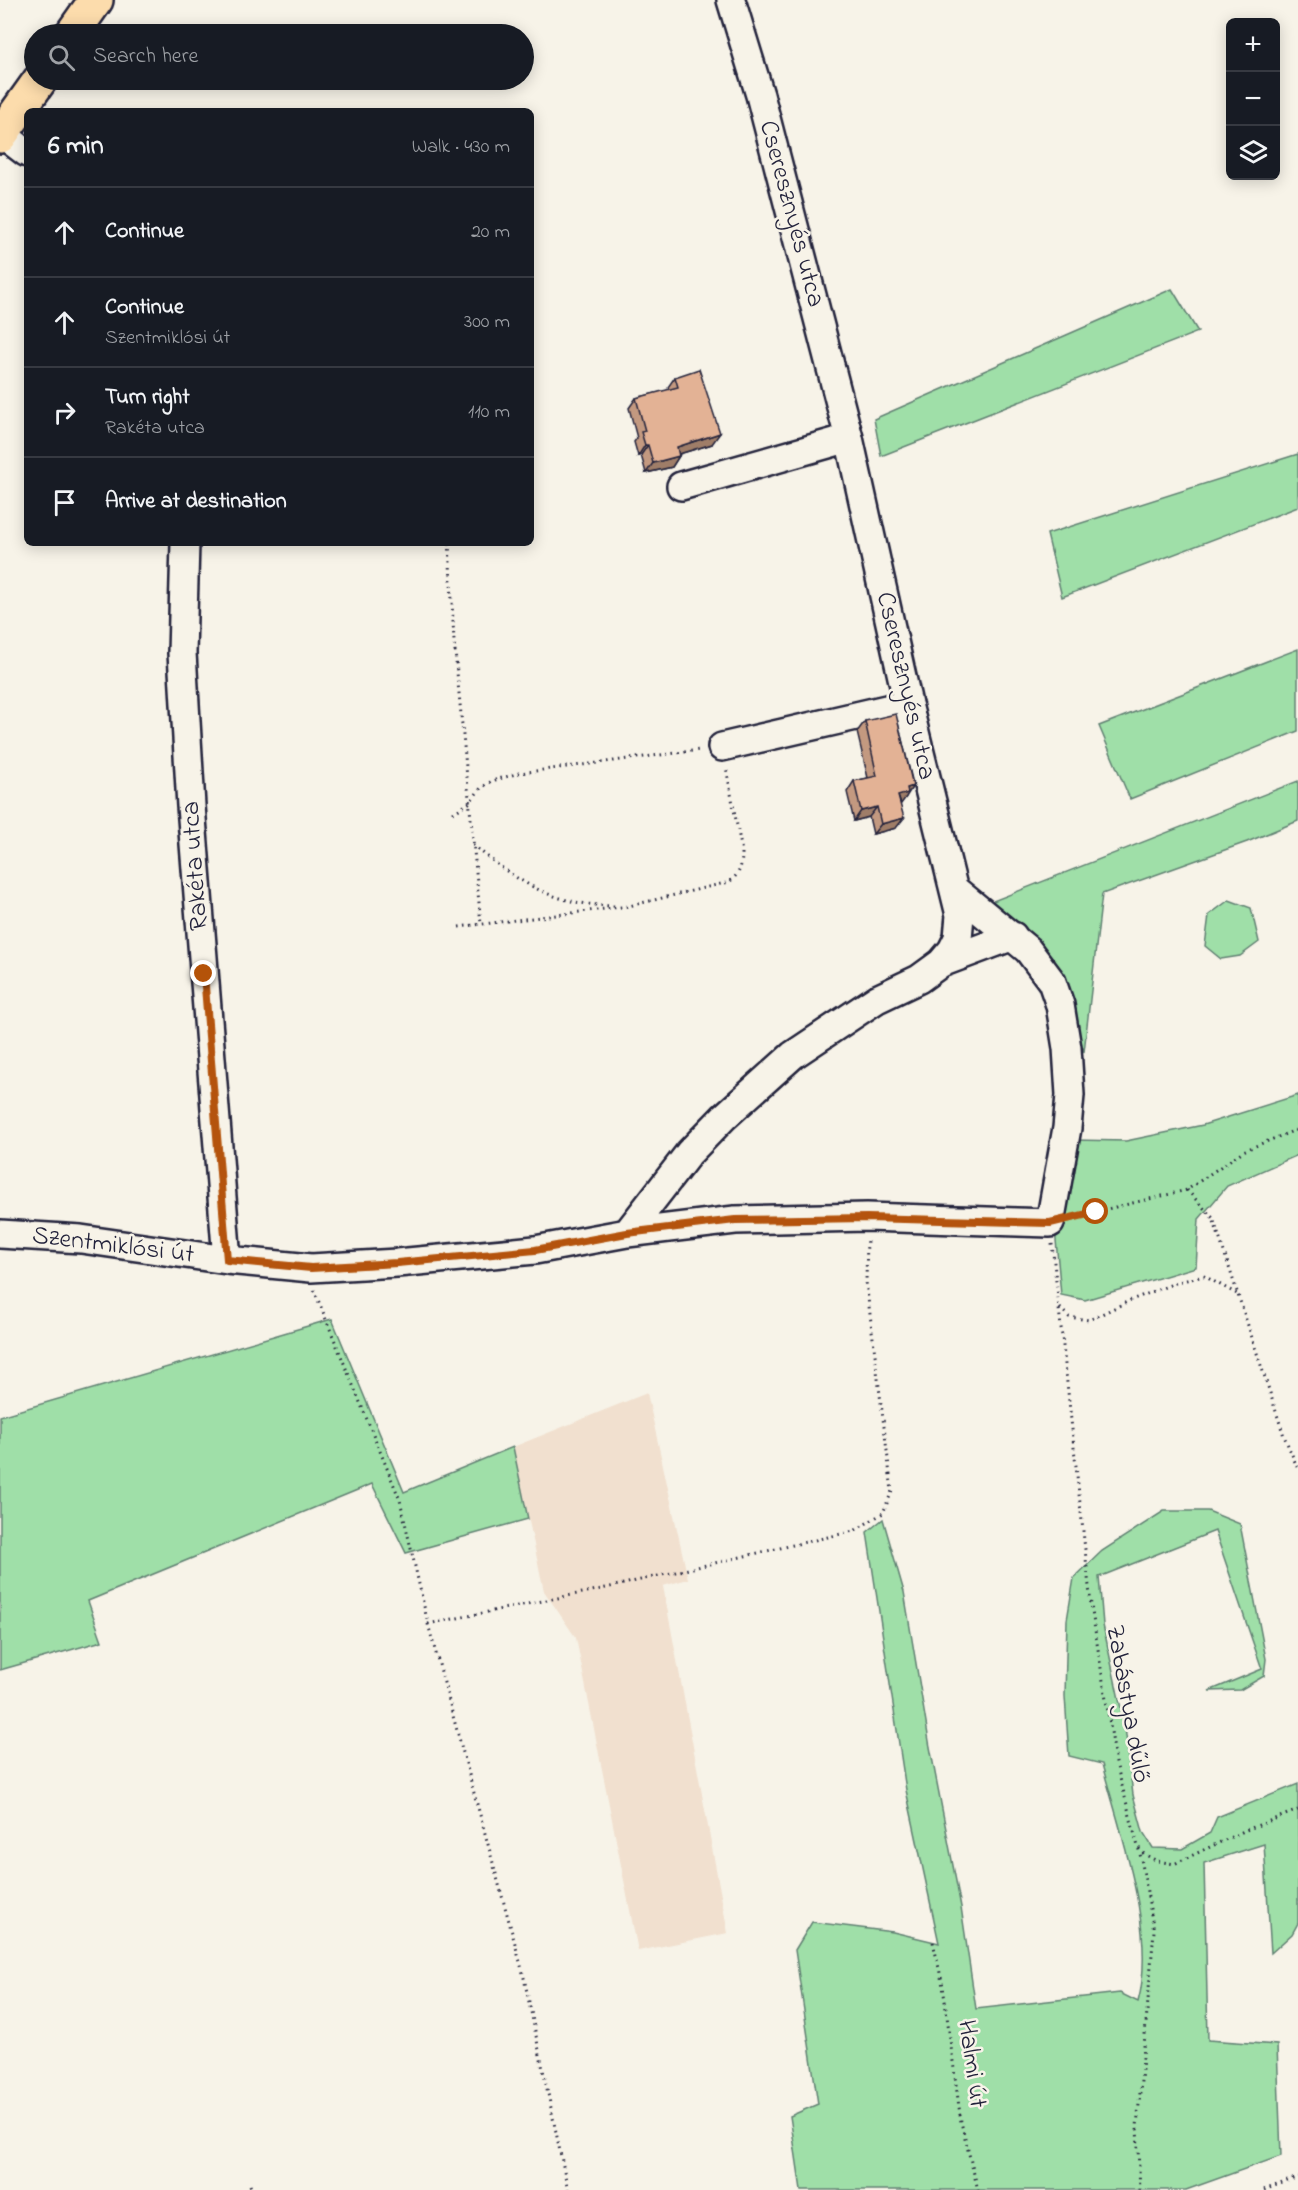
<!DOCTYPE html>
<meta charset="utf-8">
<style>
:root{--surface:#171b24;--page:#242831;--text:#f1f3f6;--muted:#9ea1a6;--line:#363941}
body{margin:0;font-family:"Indie Flower",sans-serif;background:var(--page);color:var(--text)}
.controls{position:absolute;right:18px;top:18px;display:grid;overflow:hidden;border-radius:9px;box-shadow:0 3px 15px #0003}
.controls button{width:54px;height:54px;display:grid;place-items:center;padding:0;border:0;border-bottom:2px solid var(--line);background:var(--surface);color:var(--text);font:30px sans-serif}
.stop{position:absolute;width:18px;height:18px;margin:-14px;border:4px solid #b45309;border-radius:50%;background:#fff}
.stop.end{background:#b45309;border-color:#fff;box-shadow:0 2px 6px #0008}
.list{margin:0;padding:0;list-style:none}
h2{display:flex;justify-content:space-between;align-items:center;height:78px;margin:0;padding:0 24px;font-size:26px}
h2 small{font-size:20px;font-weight:400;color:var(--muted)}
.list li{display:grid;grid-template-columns:39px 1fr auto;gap:18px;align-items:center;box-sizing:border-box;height:90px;padding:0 24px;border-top:2px solid var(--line)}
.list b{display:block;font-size:22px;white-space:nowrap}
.list p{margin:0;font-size:20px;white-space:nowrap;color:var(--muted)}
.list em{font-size:20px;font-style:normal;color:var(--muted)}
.icon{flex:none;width:33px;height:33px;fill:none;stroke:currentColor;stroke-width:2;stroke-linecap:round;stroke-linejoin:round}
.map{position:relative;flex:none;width:1298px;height:2190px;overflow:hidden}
.search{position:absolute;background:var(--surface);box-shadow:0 3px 15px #0003;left:24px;top:24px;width:510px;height:66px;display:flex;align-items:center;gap:15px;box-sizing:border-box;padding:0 21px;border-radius:33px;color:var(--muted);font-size:22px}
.panel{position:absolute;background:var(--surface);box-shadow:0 3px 15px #0003;left:24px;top:108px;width:510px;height:438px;border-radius:9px}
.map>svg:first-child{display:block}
.built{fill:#f1e0cf}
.green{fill:#9fdfa8;stroke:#608072;stroke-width:1.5}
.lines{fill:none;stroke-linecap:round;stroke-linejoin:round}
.minor-casing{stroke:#22223b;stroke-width:32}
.major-casing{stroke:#22223b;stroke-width:38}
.path{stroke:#22223b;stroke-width:3;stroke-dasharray:1.5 4.5;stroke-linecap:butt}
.minor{stroke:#f7f3e8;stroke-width:27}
.major{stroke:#fcdcac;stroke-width:33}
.wall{fill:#c39980;stroke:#22223b;stroke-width:1.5}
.shaded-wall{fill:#9f7d68;stroke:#22223b;stroke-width:1.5}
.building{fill:#e3b295;stroke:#22223b;stroke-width:1.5}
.route{stroke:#b45309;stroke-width:8}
.labels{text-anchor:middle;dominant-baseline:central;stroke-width:5;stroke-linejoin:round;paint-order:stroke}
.street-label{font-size:26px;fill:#22223b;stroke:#f7f3e8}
</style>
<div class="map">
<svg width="1298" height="2190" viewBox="0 0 1298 2190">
<rect width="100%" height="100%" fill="#f7f3e8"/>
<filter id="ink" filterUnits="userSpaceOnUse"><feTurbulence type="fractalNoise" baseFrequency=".0167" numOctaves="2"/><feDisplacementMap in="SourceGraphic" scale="12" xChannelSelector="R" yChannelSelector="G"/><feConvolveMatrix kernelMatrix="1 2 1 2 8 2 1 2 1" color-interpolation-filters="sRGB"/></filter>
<g filter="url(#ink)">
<path class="built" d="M647 1393 688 1579 663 1586 728 1933 638 1951 576 1638 544 1591 513 1447Z"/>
<path class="green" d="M1172 289 1198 332 881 456 874 419Z
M1298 454V507L1062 597 1047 534Z
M1298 649V731L1130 799 1099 726Z
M1298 781V821L1247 842 1102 894 1084 1052 1065 984 988 903Z
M1229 900 1251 908 1259 942 1240 956 1221 959 1205 946 1209 915Z
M1298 1095V1155L1227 1186 1199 1219 1196 1267 1085 1300 1061 1295 1055 1229 1074 1140 1126 1141 1203 1125Z
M332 1319 404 1492 513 1447 528 1519 406 1553 372 1484 88 1601 102 1641 0 1670V1416Z
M1164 1511H1208L1240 1524 1266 1659 1264 1676 1240 1690 1209 1691 1262 1669 1215 1531 1099 1577 1103 1625 1125 1727 1133 1795 1143 1832 1153 1848 1182 1849 1210 1833 1217 1817 1298 1784V1923L1292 1934 1271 1953 1264 1844 1204 1863 1208 2040 1277 2045 1281 2156 1186 2190H801L790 2116 818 2104 795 1950 812 1922 893 1932 939 1943 906 1790 867 1532 883 1519 904 1592 930 1747 961 1907 976 2009 1120 1993 1138 2002C1157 1932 1120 1833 1102 1764L1069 1756 1065 1696 1067 1620 1074 1578 1102 1551Z"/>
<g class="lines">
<g class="minor-casing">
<path id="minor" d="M2 134 27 153
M681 486 849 438
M185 543 182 653 191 806 227 1260
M722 747 908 704
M941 963 1013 936
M627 1233 689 1153 724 1117 793 1055 877 999 919 979 941 963 952 950 958 938 960 915 908 704 849 438 760 95 731 0
M0 1234 81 1239 227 1260 311 1268 397 1263 535 1250 627 1233 735 1220 867 1217 1050 1223 1067 1128 1070 1095 1067 1048 1060 1005 1052 982 1028 950 954 889"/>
</g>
<g class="major-casing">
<path id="major" d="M72 34 96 0
M0 136 40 80"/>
</g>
<path class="path" d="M449 543 454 641 481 924
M453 813 469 803 481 788 492 781 519 773 700 750
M473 845C520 884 554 905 615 906
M459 927 629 906 729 882C740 874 742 866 742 852L726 767
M1187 1190 1213 1218 1284 1436 1298 1469
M1074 1217 1187 1190 1243 1151 1298 1129
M1052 1244 1091 1605 1116 1763 1141 1858 1154 1931 1137 2127 1140 2190
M314 1290 400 1500 428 1624 523 1973 568 2190
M1060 1308 1069 1317 1089 1320 1131 1300 1178 1282 1204 1276 1237 1294
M428 1624 597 1590 854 1531 883 1513 892 1491 866 1282 867 1237
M1139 1848 1144 1854 1157 1861 1174 1864 1246 1830 1298 1810
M933 1942 943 1986 961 2122 978 2190
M250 2185 252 2190
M1264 2190 1298 2177"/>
<use href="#minor" class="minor"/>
<use href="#major" class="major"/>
</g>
<path class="wall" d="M675 377 712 444 679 454V456L672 467 646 473 641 455 638 456 634 442 637 438 629 408 636 398 669 390 668 387Z
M865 721 906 797 900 804 896 828 873 834 869 817 854 821 847 792 854 781 868 778 857 732Z"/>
<path class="shaded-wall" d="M720 433 712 444 669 457 677 447Z
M645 445H648L641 455 638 456Z
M679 456 672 467 646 473 653 463Z
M913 786 906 797 901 804 898 796 907 788Z
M877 807 869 817 854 821 861 811Z
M904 818 896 828 873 834 881 824Z"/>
<path class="building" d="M699 369 720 433 677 447 679 456 653 463 648 445H645L641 432 645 431 636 398 678 387 675 377Z
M896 714 913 786 907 788 908 793 898 796 904 818 881 824 877 807 861 811 854 781 877 776 865 721Z"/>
</g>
<g class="lines" filter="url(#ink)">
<path class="route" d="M204 974 227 1260 311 1268 397 1263 535 1250 627 1233 735 1220 867 1218 1050 1223 1096 1212"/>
</g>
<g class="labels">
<g class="street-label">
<text transform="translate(791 214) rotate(75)">Cseresznyés utca</text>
<text transform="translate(905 686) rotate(77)">Cseresznyés utca</text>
<text transform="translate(196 866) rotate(-94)">Rakéta utca</text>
<text transform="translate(113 1246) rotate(7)">Szentmiklósi út</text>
<text transform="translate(1127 1704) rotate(80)">Zabástya dűlő</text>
<text transform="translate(971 2064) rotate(82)">Halmi út</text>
</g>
</g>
</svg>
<div class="controls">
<button>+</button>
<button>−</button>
<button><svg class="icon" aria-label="layers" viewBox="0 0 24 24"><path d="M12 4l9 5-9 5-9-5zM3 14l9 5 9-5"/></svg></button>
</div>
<div class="stop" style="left:1096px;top:1212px"></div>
<div class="stop end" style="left:204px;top:974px"></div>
<div class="search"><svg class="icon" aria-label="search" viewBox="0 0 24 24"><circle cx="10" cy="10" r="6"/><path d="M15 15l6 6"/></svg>Search here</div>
<section class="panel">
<h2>6 min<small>Walk · 430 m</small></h2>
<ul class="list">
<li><svg class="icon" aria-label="ahead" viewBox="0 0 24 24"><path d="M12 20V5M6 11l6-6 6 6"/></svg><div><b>Continue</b></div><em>20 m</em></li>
<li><svg class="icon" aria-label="ahead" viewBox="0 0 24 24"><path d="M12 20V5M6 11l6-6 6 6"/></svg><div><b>Continue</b><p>Szentmiklósi út</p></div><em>300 m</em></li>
<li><svg class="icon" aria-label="right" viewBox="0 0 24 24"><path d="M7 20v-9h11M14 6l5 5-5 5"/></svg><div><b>Turn right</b><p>Rakéta utca</p></div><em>110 m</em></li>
<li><svg class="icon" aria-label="arrive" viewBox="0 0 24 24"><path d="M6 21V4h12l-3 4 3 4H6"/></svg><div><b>Arrive at destination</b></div></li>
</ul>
</section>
</div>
